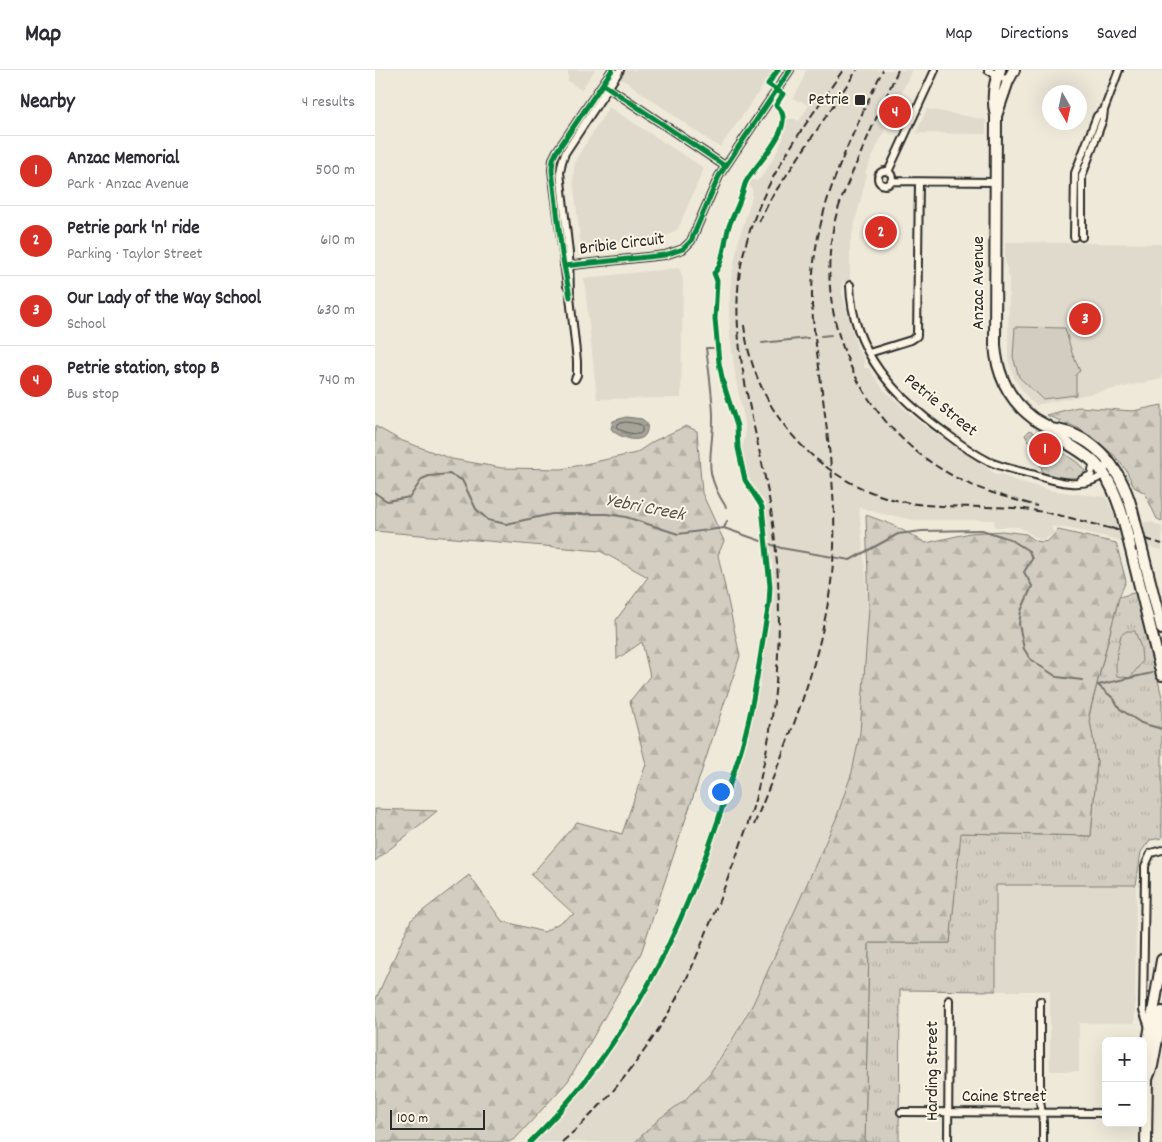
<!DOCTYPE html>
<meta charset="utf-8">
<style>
:root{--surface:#fff;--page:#f2f2f3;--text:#2b2b33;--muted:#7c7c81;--line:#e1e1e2;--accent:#d93025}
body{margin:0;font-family:Dekko,sans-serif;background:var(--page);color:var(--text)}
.controls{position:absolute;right:15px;bottom:15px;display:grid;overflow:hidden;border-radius:8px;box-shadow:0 5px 20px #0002}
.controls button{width:45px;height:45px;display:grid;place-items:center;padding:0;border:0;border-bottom:1px solid var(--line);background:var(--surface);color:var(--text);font:25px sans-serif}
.compass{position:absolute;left:667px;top:15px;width:45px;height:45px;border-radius:50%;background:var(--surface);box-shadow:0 5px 20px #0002;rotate:171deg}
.scale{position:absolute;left:15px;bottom:12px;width:95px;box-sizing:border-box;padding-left:5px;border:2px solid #2b2b2b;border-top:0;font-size:14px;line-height:18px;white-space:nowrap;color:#2b2b2b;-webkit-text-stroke:4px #fcf5e5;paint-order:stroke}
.you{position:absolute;left:345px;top:721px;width:18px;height:18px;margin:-12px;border:4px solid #fff;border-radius:50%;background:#1a73e8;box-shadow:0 0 0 8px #1a73e833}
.badge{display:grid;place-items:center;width:32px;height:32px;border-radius:50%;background:var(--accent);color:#fff;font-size:16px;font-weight:700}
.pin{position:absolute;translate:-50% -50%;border:2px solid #fff;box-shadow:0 1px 5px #0006}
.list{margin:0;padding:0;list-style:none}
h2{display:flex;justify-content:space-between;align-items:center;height:65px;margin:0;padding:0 20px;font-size:21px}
h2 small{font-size:16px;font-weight:400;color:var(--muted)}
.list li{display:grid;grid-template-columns:32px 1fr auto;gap:15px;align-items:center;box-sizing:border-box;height:70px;padding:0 20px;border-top:1px solid var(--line)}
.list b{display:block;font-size:19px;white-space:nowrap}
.list p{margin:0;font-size:16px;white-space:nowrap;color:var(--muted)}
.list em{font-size:16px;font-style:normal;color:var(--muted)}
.map{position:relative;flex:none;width:787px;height:1072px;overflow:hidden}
header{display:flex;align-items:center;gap:30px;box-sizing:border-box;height:70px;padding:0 25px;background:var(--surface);border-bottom:1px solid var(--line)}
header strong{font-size:24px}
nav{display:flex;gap:28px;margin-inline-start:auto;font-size:18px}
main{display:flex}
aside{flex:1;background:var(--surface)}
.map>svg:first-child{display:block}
.built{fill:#e0dacc}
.grass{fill:url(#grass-tufts);stroke:#7e7c76}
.forest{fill:url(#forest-firs);stroke:#7e7c76}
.park{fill:url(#park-crowns);stroke:#7e7c76}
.pitch{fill:#d2cdc0;stroke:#7e7c76}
.water{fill:url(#water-ripples);stroke:#75736d}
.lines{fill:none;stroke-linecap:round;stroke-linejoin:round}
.shore{stroke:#5c5b57;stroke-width:1}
.stream{stroke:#75736d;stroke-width:2}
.minor-casing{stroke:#2b2b2b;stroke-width:10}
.trunk-casing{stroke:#2b2b2b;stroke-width:14}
.minor{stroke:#fcf5e5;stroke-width:6}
.trunk{stroke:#fcf5e5;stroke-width:10}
.rail{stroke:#2b2b2b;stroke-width:2;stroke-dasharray:8 4;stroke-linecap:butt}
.trunk-bridge-casing{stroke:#2b2b2b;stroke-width:14;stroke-linecap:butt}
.trunk-bridge{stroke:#fcf5e5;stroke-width:10}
.cycleway-casing{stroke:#fcf5e5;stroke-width:8}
.cycleway{stroke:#00873e;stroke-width:5}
.poi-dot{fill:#2b2b2b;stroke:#fcf5e5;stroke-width:2}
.labels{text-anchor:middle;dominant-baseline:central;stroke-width:4;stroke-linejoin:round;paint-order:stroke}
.poi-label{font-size:18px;fill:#2b2b2b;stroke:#fcf5e5;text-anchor:end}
.street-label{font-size:18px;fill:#2b2b2b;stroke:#fcf5e5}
.water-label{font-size:19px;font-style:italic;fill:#565552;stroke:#fcf5e5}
</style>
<header>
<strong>Map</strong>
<nav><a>Map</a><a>Directions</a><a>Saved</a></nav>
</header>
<main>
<aside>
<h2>Nearby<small>4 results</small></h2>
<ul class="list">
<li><span class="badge">1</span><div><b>Anzac Memorial</b><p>Park · Anzac Avenue</p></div><em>500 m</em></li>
<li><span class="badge">2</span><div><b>Petrie park 'n' ride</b><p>Parking · Taylor Street</p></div><em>610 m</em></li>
<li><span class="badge">3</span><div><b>Our Lady of the Way School</b><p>School</p></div><em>630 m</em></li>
<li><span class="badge">4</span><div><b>Petrie station, stop B</b><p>Bus stop</p></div><em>740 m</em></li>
</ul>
</aside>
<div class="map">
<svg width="787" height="1072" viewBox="0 0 787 1072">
<defs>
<pattern id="grass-tufts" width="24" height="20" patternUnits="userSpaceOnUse" patternTransform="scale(1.25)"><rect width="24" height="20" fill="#d2cdc0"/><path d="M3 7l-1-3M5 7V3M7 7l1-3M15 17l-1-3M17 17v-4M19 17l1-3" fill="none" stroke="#b4b0a5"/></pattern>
<pattern id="forest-firs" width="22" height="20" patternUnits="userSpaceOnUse" patternTransform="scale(1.25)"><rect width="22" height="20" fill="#d2cdc0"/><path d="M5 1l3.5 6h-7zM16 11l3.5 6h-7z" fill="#b4b0a5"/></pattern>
<pattern id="park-crowns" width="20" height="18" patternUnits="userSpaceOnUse" patternTransform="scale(1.25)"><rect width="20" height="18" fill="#d2cdc0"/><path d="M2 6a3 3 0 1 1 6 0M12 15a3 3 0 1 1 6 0" fill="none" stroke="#b4b0a5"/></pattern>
<pattern id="water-ripples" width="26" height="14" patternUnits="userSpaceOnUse" patternTransform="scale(1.25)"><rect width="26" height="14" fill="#a6a399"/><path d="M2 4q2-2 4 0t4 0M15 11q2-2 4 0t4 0" fill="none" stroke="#87857d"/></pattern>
</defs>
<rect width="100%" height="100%" fill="#efe9da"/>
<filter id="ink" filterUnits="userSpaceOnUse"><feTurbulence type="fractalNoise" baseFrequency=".02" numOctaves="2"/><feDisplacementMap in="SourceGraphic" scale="10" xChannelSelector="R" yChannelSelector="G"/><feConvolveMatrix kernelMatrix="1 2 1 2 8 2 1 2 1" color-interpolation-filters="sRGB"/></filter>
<g filter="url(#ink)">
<path class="built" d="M193 0H220L206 20 193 11Z
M231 0H399L346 76H342L253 13Z
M431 0H537L490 103 492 104 475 173V212H468L467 223 482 278 489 289V298H494L507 318 544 352 614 399 622 405 627 404 636 409 678 421 731 427 741 449 769 457V452H776L787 457V480L697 459 676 456 679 463 672 468 665 470 644 457H620L619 450H539L503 443 484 437 494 538 490 605 485 663 481 680 477 702 461 749 378 934 335 1003 310 1030 284 1049 260 1072H160L186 1045 205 1022 265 939 304 860 331 794 372 673 398 522 390 434 371 405 366 381 370 367V353L361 311 355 266 354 240 356 209 364 169 377 127V119L374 115 377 110 382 111 389 104 401 84 408 69 411 49H420L424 51 434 36 425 30 424 32 418 28 425 17Z
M234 37 329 98 303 159 292 166 206 177 198 109 199 98 201 89Z
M552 39 611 50V64L541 63Z
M630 172 787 174V309L661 335 654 330 640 310 633 289 634 207 630 191Z
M304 198 308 209 306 328 222 329 209 208Z
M621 815H761L760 953H704V1001H675V921H621Z"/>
<path class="grass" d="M762 522 787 627V768L775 770 766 782 761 815H621V921L525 920 524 1072H490L494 873H575L585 763 716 766 722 692 714 646 744 527Z"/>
<path class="forest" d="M787 335V451L782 449 770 423 759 417 751 400 739 385 705 359 671 345 703 337 758 341Z
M0 356 25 370 77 389 127 398 187 399 261 383 279 371 311 356 322 361 327 423 349 471 343 485 365 586 266 883 193 1011 141 1068 134 1072H0V931L36 850 94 805 127 851 169 862 199 844 156 805 202 752 247 764 271 694 255 631 275 606 267 572 242 589 241 550 273 507 225 481 0 461Z
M491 445 518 455 551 473 595 463 627 461 651 464 661 471 667 472 673 471 683 460 741 473 751 511 744 527 714 645 722 692 716 766 586 763 575 873H494L490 1072H260L284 1049 310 1030 335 1003 357 970 378 934 461 749 477 702 485 663 494 538Z
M0 739 62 741 0 791Z"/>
<path class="park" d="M655 360 703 393 710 401 703 408 678 407 668 404 665 392 650 365Z"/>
<path class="pitch" d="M640 257 690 258 697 283 705 301 701 304V325L667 329 644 307 638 287Z
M752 561H760L766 578 767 592 755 608 742 606C739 592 743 579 746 565Z"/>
<path class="water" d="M251 347 267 349 272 353C276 382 237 365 236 358 236 358 238 351 238 351Z"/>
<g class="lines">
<path class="shore" d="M251 352 264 354 267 357V362L264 364C257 364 248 362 242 358L243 354Z"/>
<path class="stream" d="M446 266 456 265
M387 273 433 268
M338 278H331C334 300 337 322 338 344 339 385 325 397 351 437
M0 423 12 431 35 427 47 409 54 406 74 404 87 410 101 439 113 450 131 454 177 444H232L251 447 303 464 349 458 406 478 475 490 523 464 547 461 607 460 635 469 654 481 657 489 649 502 657 516 646 541 644 554 649 579 656 590 682 607 707 610
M349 458 352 451
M723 615 739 629 745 639 766 653 787 659
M723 615 777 603"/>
<g class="minor-casing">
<path id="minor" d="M613 0 633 11
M231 16 350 96
M503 108a7 7 0 1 1 14 0a7 7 0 1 1-14 0Z
M513 102 560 0
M516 111 621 112
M699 167 700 103 722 46 729 40
M707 167V106L728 49 729 40 744 0
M189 196 290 185 308 179 316 171 344 106 415 0
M475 215C477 282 520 327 572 364 585 374 599 384 613 391 628 398 645 401 660 405 682 412 710 420 729 404L732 390
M192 216 177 100 178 89 182 81 237 0
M494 283 536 270 542 266 544 112
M200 309 202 305V291L195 227 194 183 185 102 187 92 190 83 245 0
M706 410 716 405 719 392
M665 931V1031L668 1052V1072
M774 957 768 940 770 804V796L776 783 787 780
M526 1042 731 1043
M573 1072 574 930"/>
</g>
<g class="trunk-casing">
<path id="trunk" d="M625 0C618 15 617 30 621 46L620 275C622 304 634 330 658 348 663 352 669 354 675 358 679 361 681 366 686 369 697 377 710 383 720 393 735 409 742 427 748 448
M621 46 633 11 639 0
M676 359C724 365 749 404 759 448
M755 476 787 605
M767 480 787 559
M772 1009 777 996 787 942
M771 1072 772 1010 769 995 787 890"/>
</g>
<use href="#minor" class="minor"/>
<use href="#trunk" class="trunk"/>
<path class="rail" d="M523 0C512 25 500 50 489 76 479 99 468 122 461 146 435 249 487 358 580 407 606 421 634 428 662 436
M384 152 396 128 411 106 482 0
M369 255C379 343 447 418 535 433 573 439 611 435 649 439 680 443 711 452 741 460
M736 458 787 474
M379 755C415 665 455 575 459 477 461 419 452 362 445 305 442 281 438 258 437 234 436 166 455 114 483 53 491 35 499 17 508 0
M187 1072C237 1029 278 975 308 916 321 890 331 863 342 836 355 803 368 771 378 737 404 645 410 548 398 454 387 369 351 281 366 195 381 118 425 63 468 0"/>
<g class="trunk-bridge-casing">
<path id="trunk-bridge" d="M748 448 755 476
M759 448 767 480"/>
</g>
<use href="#trunk-bridge" class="trunk-bridge"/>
<g class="cycleway-casing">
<path id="cycleway" d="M228 14 350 96
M189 196 290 185 308 179 316 171 344 106 415 0
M195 227 187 184 177 100 178 89 182 81 237 0
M155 1072C254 976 310 856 351 726 358 704 366 683 371 661 382 619 386 576 394 534L395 516 387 437 370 410 363 378 362 356 348 312 344 293 340 249 342 211 339 203C348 197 350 168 354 156 358 145 364 135 367 124 369 119 369 114 372 110 382 93 425 53 401 35L408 24 393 14 403 0"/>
</g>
<use href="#cycleway" class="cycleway"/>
</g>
</g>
<rect class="poi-dot" x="479" y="24" width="12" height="12" rx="2.5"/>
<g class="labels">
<g class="poi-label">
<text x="474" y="30">Petrie</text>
</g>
<g class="street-label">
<text transform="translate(247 175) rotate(-7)">Bribie Circuit</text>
<text transform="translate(604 213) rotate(-90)">Anzac Avenue</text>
<text transform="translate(565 336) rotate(39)">Petrie Street</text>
<text transform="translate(558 1001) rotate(-90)">Harding Street</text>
<text x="629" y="1027">Caine Street</text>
</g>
<g class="water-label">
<text transform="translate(270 439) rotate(11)">Yebri Creek</text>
</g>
</g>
</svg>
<div class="controls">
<button>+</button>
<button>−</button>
</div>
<svg class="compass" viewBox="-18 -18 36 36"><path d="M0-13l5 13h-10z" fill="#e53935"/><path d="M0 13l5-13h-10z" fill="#7c7c81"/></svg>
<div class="scale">100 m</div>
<div class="you"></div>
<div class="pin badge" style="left:670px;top:379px">1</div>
<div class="pin badge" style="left:506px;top:162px">2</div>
<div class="pin badge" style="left:710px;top:249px">3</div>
<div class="pin badge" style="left:520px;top:42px">4</div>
</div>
</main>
